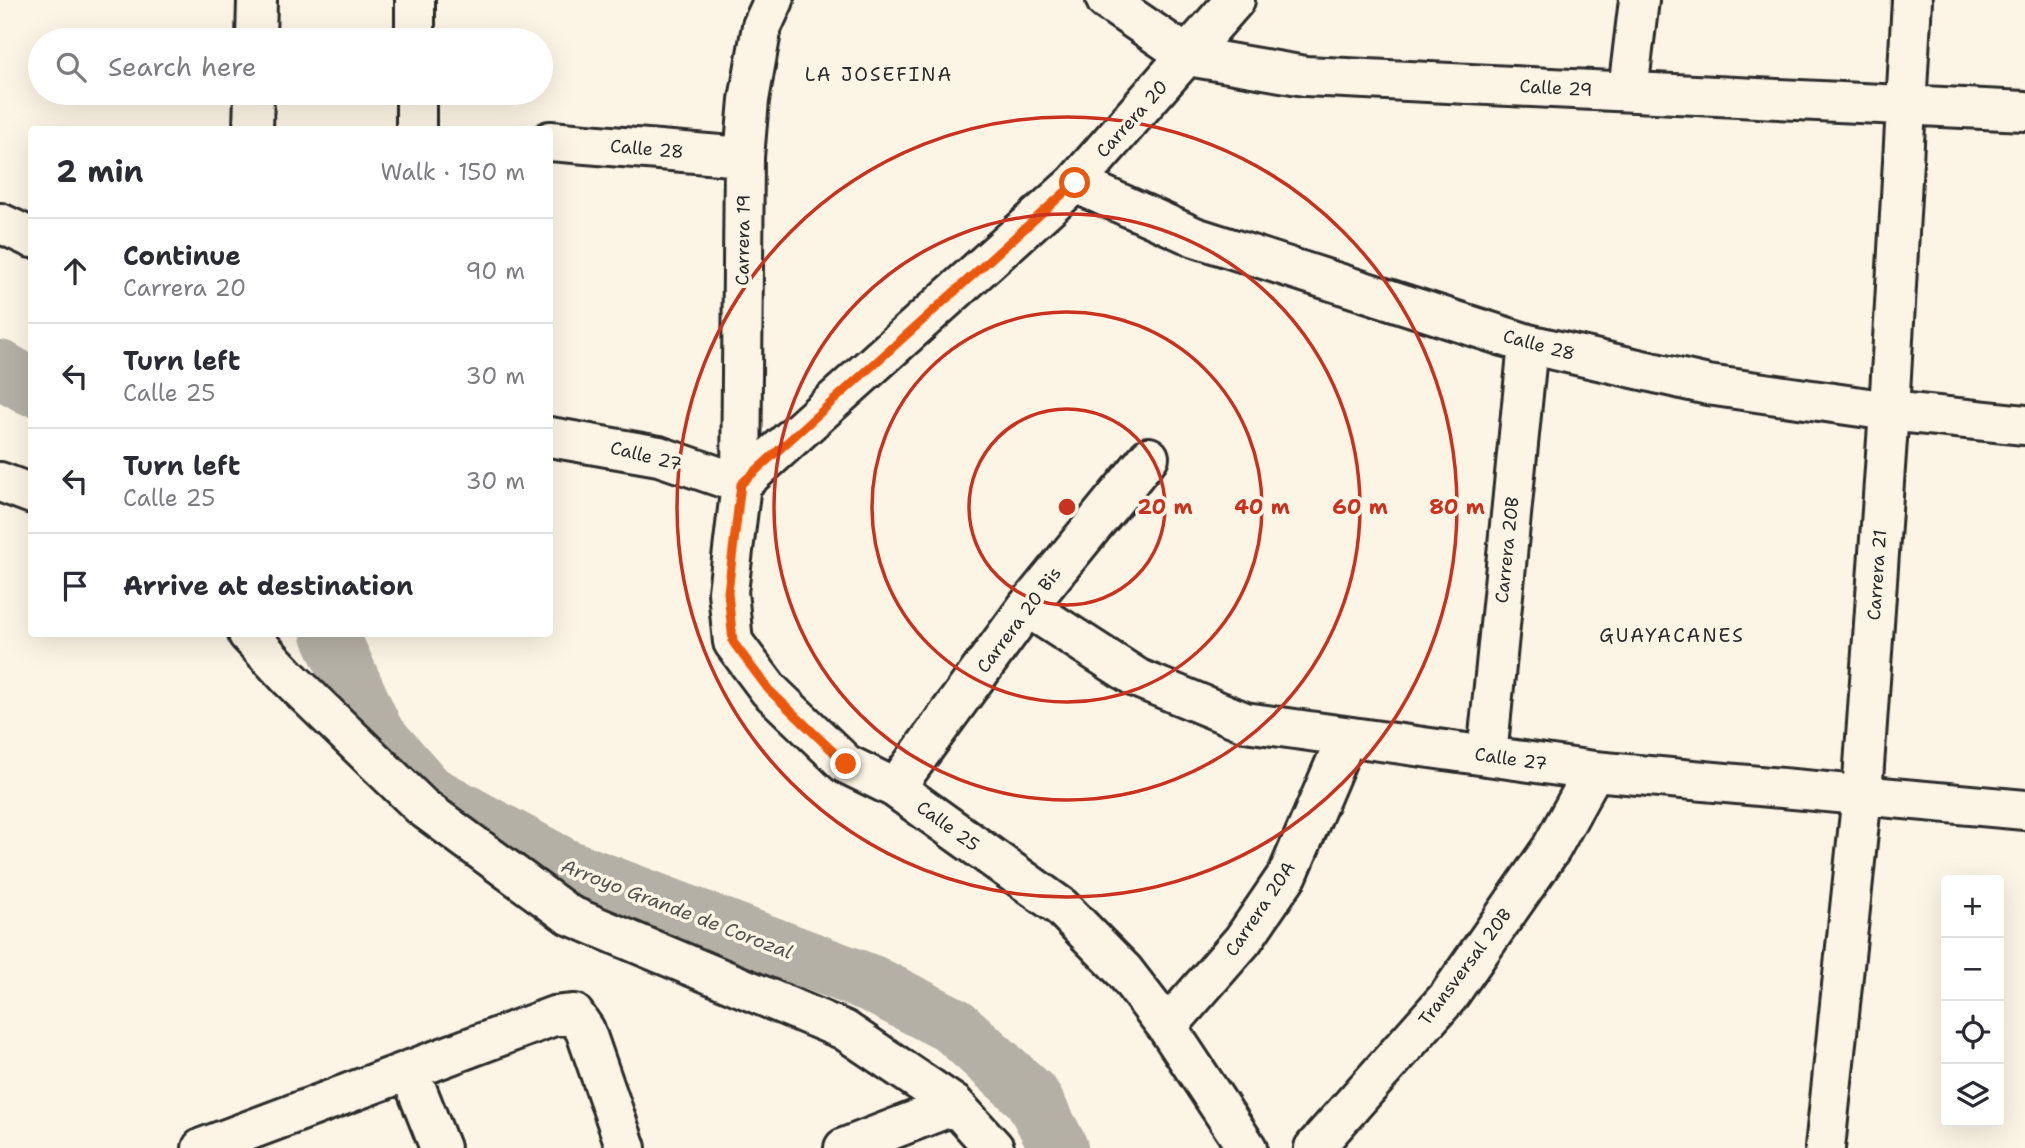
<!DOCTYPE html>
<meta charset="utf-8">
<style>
:root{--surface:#fff;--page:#f2f2f3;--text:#2b2b33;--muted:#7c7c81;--line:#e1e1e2}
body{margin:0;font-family:"Shantell Sans",sans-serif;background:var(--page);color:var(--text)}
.controls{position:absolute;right:21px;bottom:21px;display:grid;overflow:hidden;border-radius:7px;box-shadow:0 7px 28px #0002}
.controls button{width:63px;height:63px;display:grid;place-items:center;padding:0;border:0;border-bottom:2px solid var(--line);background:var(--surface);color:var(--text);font:35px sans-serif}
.stop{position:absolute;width:21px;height:21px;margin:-16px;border:5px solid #ea580c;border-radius:50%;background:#fff}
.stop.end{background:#ea580c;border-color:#fff;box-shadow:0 2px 7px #0008}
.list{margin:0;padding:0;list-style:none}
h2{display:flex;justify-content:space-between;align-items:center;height:91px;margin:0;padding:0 28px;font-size:30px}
h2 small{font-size:23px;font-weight:400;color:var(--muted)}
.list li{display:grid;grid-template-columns:46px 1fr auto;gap:21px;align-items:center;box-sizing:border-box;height:105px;padding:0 28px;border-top:2px solid var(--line)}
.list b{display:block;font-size:26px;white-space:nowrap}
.list p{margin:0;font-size:23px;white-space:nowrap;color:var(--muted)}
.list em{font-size:23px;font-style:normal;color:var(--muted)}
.icon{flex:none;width:38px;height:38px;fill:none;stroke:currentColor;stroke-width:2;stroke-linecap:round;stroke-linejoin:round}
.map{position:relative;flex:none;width:2025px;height:1148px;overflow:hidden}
.search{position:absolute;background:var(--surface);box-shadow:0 7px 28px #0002;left:28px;top:28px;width:525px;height:77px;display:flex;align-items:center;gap:18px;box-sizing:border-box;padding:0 24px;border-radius:38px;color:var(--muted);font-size:26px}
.panel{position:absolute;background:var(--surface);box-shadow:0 7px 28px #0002;left:28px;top:126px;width:525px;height:511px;border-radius:7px}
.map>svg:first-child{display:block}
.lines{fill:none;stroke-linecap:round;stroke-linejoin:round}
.river{stroke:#b4b0a5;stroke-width:58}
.minor-casing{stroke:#2b2b2b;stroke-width:44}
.minor{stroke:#fcf5e5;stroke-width:38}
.route{stroke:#ea580c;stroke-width:9}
.ring{fill:none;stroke:#c8321e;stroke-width:3.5}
.labels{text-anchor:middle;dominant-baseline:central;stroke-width:7;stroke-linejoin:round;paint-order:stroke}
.street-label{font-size:18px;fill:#2b2b2b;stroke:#fcf5e5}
.neighbourhood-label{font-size:19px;letter-spacing:2px;fill:#2b2b2b;stroke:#fcf5e5}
.water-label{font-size:19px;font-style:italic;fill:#545350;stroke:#fcf5e5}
.centre{fill:#c8321e;stroke:#fcf5e5;stroke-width:3.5}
.ring-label{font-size:21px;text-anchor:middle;font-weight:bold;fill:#c8321e;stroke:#fcf5e5;stroke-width:7;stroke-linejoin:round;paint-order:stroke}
</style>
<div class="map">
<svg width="2025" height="1148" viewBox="0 0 2025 1148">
<rect width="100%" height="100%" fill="#fcf5e5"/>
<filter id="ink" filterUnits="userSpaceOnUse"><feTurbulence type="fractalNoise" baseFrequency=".0143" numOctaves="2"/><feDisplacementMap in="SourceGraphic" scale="14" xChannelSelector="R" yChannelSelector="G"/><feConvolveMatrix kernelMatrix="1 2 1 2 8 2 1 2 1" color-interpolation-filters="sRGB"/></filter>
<g filter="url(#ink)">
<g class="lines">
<path class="river" d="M0 369 32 387
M330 634 375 733 428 793 564 867 872 984 954 1026 1032 1097 1059 1148"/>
<g class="minor-casing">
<path id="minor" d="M415 0V40
M774 0 762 26 749 100 744 157 741 484 728 592 733 642 769 690 846 764 895 788 1061 907 1124 971 1167 1027 1247 1148
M1106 0 1188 56 1305 76 2025 111
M256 40 257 0
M1628 91 1639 0
M416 93V130
M253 130 254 93
M550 141 744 157
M1075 183 1195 237 1528 344 1708 385 1889 411 2025 425
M0 223 32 238
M550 437 659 456 741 484
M0 482 32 494
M741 484 1075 183 1235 0
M1027 607 1137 678 1245 722 1594 771 2025 810
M248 634 289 678 422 807 569 915 844 1030 955 1105 994 1148
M1487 756 1528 344
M895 788 1027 607 1149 457
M1167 1027 1243 940 1288 874 1346 738
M409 1070 440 1148
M202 1148 554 1016 574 1014 585 1030 626 1148
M844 1148 955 1105
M1314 1148 1448 997 1551 849 1594 771
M1825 1148 1862 794 1889 411 1912 0"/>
</g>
<use href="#minor" class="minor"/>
</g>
</g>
<g class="lines" filter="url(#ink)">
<path class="route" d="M846 764 769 690 733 642 728 592 741 484 1075 183"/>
</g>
<g class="ring">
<circle cx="1067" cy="507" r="98"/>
<circle cx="1067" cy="507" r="195"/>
<circle cx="1067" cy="507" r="293"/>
<circle cx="1067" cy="507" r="390"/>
</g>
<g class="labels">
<g class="street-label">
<text transform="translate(1556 88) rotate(3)">Calle 29</text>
<text transform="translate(1132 119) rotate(-48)">Carrera 20</text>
<text transform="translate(647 149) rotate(5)">Calle 28</text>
<text transform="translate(743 240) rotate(-89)">Carrera 19</text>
<text transform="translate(1539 345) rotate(15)">Calle 28</text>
<text transform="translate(646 456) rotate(14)">Calle 27</text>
<text transform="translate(1507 550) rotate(-84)">Carrera 20B</text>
<text transform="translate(1877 575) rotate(-86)">Carrera 21</text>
<text transform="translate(1019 620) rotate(-53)">Carrera 20 Bis</text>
<text transform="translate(1511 759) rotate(8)">Calle 27</text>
<text transform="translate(948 826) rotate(36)">Calle 25</text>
<text transform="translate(1260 909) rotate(-56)">Carrera 20A</text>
<text transform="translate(1465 967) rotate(-53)">Transversal 20B</text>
</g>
<g class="neighbourhood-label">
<text x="879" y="74">LA JOSEFINA</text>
<text x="1672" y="635">GUAYACANES</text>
</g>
<g class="water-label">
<text transform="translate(677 909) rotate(21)">Arroyo Grande de Corozal</text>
</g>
</g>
<circle cx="1067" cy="507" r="10" class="centre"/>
<g class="ring-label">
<text x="1165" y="514">20 m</text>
<text x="1262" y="514">40 m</text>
<text x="1360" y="514">60 m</text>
<text x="1457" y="514">80 m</text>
</g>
</svg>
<div class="controls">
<button>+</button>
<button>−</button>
<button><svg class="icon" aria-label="locate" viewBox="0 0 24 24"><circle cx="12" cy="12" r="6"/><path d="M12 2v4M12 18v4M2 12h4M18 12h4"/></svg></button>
<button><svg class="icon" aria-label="layers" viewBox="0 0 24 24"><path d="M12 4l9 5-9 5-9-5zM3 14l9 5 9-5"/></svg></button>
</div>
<div class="stop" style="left:1075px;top:183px"></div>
<div class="stop end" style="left:846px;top:764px"></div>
<div class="search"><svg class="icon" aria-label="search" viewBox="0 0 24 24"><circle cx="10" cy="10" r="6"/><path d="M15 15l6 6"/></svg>Search here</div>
<section class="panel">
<h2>2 min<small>Walk · 150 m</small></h2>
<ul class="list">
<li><svg class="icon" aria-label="ahead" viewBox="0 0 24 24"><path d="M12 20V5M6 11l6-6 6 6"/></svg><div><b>Continue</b><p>Carrera 20</p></div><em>90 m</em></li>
<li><svg class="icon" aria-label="left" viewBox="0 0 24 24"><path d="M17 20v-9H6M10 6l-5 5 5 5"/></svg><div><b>Turn left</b><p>Calle 25</p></div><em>30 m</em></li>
<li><svg class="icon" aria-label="left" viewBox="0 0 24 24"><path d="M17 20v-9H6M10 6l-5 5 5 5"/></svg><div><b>Turn left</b><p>Calle 25</p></div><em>30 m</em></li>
<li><svg class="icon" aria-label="arrive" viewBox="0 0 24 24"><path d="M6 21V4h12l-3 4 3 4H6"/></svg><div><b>Arrive at destination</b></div></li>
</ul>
</section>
</div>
